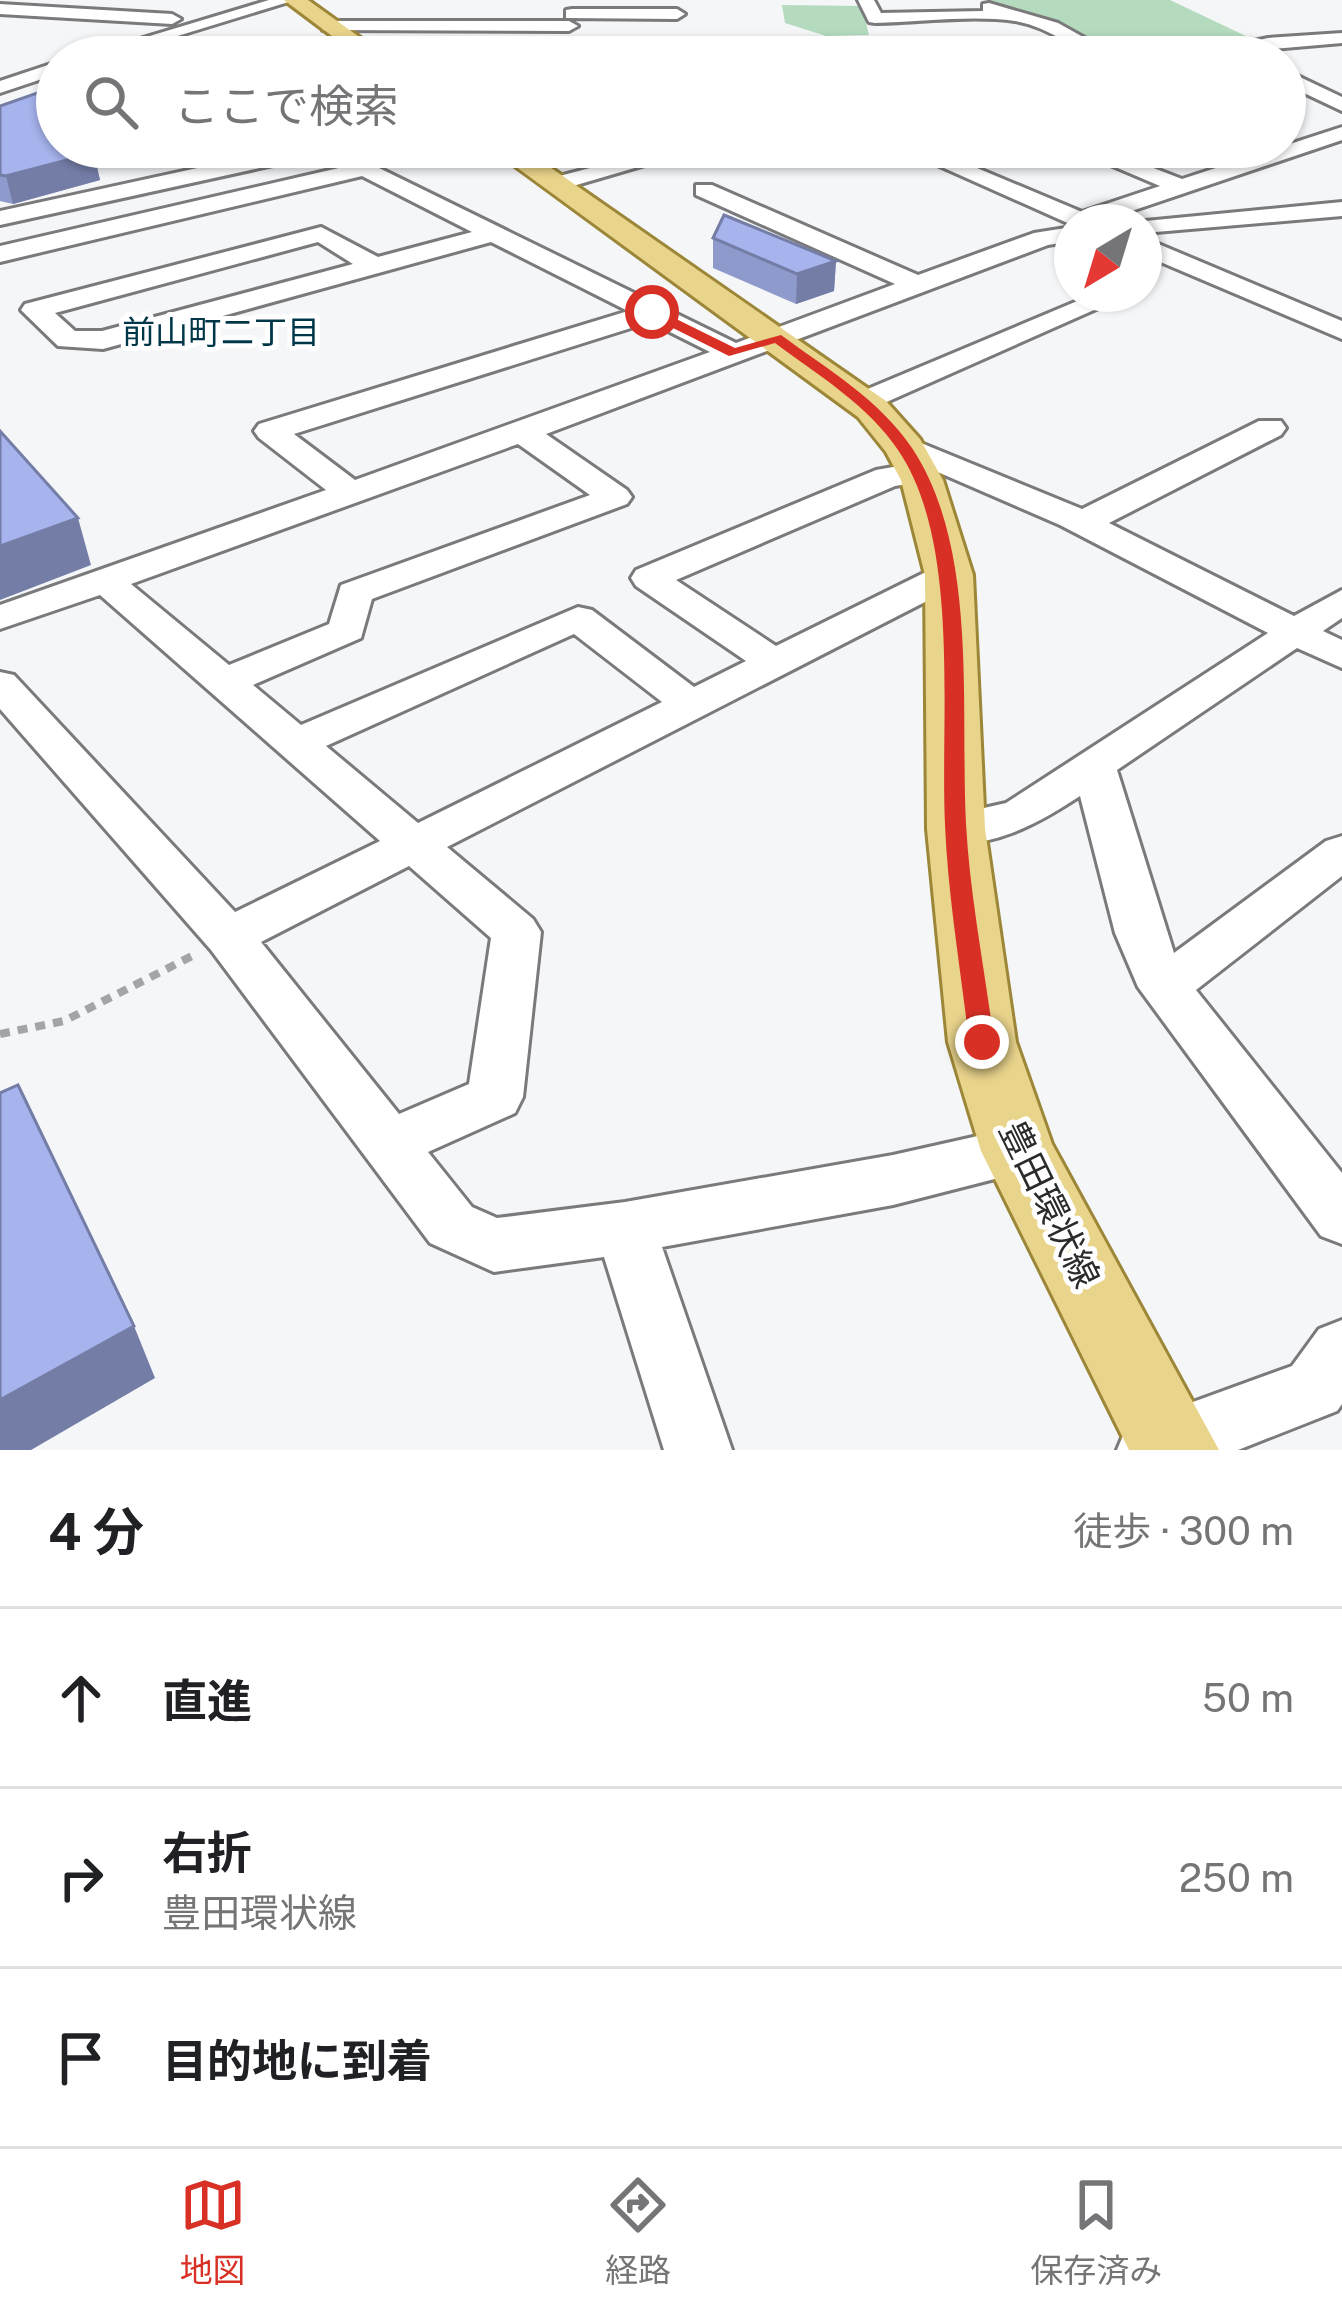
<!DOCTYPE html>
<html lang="ja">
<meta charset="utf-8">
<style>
:root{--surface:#fff;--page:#f2f2f2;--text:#202124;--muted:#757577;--line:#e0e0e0;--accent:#d93025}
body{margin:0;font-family:"Public Sans","Noto Sans JP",sans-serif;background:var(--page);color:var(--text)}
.compass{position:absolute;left:1054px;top:204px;width:108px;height:108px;border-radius:50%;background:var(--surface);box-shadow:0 3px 9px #0004;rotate:218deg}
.stop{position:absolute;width:36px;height:36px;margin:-27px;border:9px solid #d93025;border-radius:50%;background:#fff}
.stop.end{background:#d93025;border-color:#fff;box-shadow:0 3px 12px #0008}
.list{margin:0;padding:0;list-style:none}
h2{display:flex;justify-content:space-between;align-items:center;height:156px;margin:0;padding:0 48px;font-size:51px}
h2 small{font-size:39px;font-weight:400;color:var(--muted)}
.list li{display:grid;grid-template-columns:78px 1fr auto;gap:36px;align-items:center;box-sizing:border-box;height:180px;padding:0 48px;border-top:3px solid var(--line)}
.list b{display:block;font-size:45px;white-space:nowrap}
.list p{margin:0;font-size:39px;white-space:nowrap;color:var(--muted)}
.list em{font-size:39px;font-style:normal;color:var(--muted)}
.icon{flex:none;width:66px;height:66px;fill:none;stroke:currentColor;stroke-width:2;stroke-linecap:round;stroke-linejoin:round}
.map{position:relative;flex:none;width:1342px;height:1450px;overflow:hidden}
.search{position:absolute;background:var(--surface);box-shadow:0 3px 9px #0004;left:36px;right:36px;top:36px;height:132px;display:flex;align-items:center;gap:30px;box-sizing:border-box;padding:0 42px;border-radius:66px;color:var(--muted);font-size:45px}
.sheet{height:696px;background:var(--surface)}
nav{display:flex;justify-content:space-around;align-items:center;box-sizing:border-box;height:168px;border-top:3px solid var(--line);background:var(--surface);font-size:33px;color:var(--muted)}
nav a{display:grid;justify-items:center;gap:6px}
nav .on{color:var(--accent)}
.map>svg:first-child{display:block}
.green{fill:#b4dbbd}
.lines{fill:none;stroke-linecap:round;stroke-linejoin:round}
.minor-casing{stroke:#7a7a7c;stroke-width:6}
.major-casing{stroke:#9c8638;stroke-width:6}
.path{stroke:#a3a4a5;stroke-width:8;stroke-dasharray:10 8;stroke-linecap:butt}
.minor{fill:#fff;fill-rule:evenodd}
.major{fill:#e9d48c;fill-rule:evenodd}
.wall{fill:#8f9acc}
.shaded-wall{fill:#747da6}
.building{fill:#a6b3ed;stroke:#747da6;stroke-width:3}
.route{fill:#d93025}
.labels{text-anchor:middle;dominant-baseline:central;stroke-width:10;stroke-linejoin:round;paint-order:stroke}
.far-neighbourhood-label{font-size:33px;fill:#003748;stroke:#fff}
.street-label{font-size:36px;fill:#2a2b2b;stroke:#fff}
</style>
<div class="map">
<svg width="1342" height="1450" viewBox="0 0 1342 1450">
<rect width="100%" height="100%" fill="#f5f6f8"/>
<path class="green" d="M987 0H1170L1250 38 1182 57H1116Z
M782 5 862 6 869 35 826 36 785 23Z"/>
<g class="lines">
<g class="minor-casing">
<path id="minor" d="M269 0H295L109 57H80Z
M858 0H874L881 13 983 11V4L989 3 1058 23 1119 57C1080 57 1053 27 1015 21 971 15 920 22 875 23L869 22Z
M0 4 172 14 181 19 172 24 0 14Z
M572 9H677L685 14 677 19 566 18V10Z
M329 21H569L578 26 569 31 323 30V22Z
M1342 33V43L1180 57 1268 38Z
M57 62V74L0 93V81Z
M1285 70 1342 97V111L1285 84Z
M1342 127V140L1099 222 1072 225 897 147H927L1082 212 1160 186 1068 147H1099L1182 179Z
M294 147H337L358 158 405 147H444L377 167 736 343 895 284 696 195V185H712L918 275 1034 233 1072 227V241L1048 245 546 434 627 490 632 497 627 504 372 599 361 638 253 685 301 725 578 607 592 610 694 687 746 661 636 586 631 578 636 570 876 470 916 463 894 455 889 448 894 441H916L1082 509 1259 421H1281L1286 428 1281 435 1109 523 1294 616 1342 590V618L1323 631 1342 640V668L1297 648 1117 770 1174 953 1326 841 1342 836V876L1196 990 1342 1173V1244L1321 1236 1138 987 1115 933 1080 796C1042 821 988 853 940 840L933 829 940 818 1006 803 1268 633 1060 525 933 470 931 480 895 486 676 580 776 646 936 567H962L967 575 962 583 447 847 533 919 541 932 523 1097 515 1113 428 1152 472 1207 497 1218 625 1202 893 1155 1018 1127 1038 1134 1047 1151 1038 1168 893 1205 662 1247 732 1450H664L604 1257 494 1272 430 1243 211 950 0 709V672L14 675 235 912 380 841 100 595 0 629V605L326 490 259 438 254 431 259 424 628 311 491 242 103 349 58 346 21 310 25 304 321 227 378 257 472 232 362 176 0 262V246L343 167 319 155 0 225V211ZM318 242 353 264 102 331H75L55 313ZM650 322 710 352 355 480 294 434ZM518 444 590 495 341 585 329 624 229 665 131 584ZM574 634 662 702 418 823 326 746ZM409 866 491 938 469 1084 399 1114 261 942Z
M516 147H565L554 153 505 159V149Z
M670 147H706L556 191 545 184 548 179Z
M1342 202V216L1144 233V222H1135Z
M1144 238 1342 321V339L1144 255Z
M1094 294H1130L873 408H851L847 402 851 396Z
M1342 1320V1404L1337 1411 1238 1450H1117L1127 1426 1292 1366 1319 1329Z"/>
</g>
<g class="major-casing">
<path id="major" d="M284 0H308L387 57H360Z
M489 147H521L886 401 920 439 943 480 973 575 985 829 1016 1042 1052 1144 1219 1450H1129L981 1151 948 1042 927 829 925 575 901 480 886 452 858 417Z"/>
</g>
<path class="path" d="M0 1034 64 1021 194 955"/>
<use href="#minor" class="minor"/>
<use href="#major" class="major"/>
</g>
<path class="wall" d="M0 106 100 162 96 163 100 180 13 204 0 201Z
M713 238 836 261 834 291 796 304 713 268Z"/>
<path class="shaded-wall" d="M57 123V147H96L100 162 96 163 100 180 13 204 6 176 44 127Z
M836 261 834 291 796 304 797 274Z
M78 518 91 565 0 600V546Z
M134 1326 155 1378 31 1450H0V1400Z"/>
<path class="building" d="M57 86V123L44 127 57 129V147L94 153 6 176 0 175V106Z
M724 215 836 261 797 274 713 238Z
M0 431 78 518 0 546Z
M18 1085 134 1326 0 1400V1093Z"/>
<path class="route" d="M647 309H656L735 348 781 335C827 369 880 400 912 448 979 549 960 708 966 824 970 897 985 970 994 1042L990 1049H973L969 1042C961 971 948 897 945 825 940 716 961 542 898 450 868 405 818 375 775 343L729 356 647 315Z"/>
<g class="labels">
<g class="far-neighbourhood-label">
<text x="221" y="332">前山町二丁目</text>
</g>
<g class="street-label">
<text transform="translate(1050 1204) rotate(64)">豊田環状線</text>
</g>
</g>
</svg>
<svg class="compass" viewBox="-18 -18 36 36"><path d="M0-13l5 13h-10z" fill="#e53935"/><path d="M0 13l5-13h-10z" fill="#757577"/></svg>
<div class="stop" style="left:652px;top:312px"></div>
<div class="stop end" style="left:982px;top:1042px"></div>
<div class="search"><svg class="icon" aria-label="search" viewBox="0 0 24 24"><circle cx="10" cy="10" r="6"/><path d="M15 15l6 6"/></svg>ここで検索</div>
</div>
<section class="sheet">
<h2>4 分<small>徒歩 · 300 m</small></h2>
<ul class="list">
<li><svg class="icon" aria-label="ahead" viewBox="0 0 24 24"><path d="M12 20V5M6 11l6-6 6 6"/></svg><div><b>直進</b></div><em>50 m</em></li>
<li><svg class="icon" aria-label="right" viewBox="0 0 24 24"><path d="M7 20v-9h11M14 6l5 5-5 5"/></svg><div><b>右折</b><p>豊田環状線</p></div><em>250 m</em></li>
<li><svg class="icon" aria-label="arrive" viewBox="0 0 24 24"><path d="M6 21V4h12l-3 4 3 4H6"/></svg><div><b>目的地に到着</b></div></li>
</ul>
</section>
<nav>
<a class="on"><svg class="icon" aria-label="map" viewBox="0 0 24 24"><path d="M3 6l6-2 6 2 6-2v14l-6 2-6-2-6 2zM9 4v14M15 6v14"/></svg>地図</a>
<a><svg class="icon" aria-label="directions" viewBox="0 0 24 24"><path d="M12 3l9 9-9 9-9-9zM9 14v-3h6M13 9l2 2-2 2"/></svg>経路</a>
<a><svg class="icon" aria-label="saved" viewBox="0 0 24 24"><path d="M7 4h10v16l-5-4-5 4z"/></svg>保存済み</a>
</nav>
